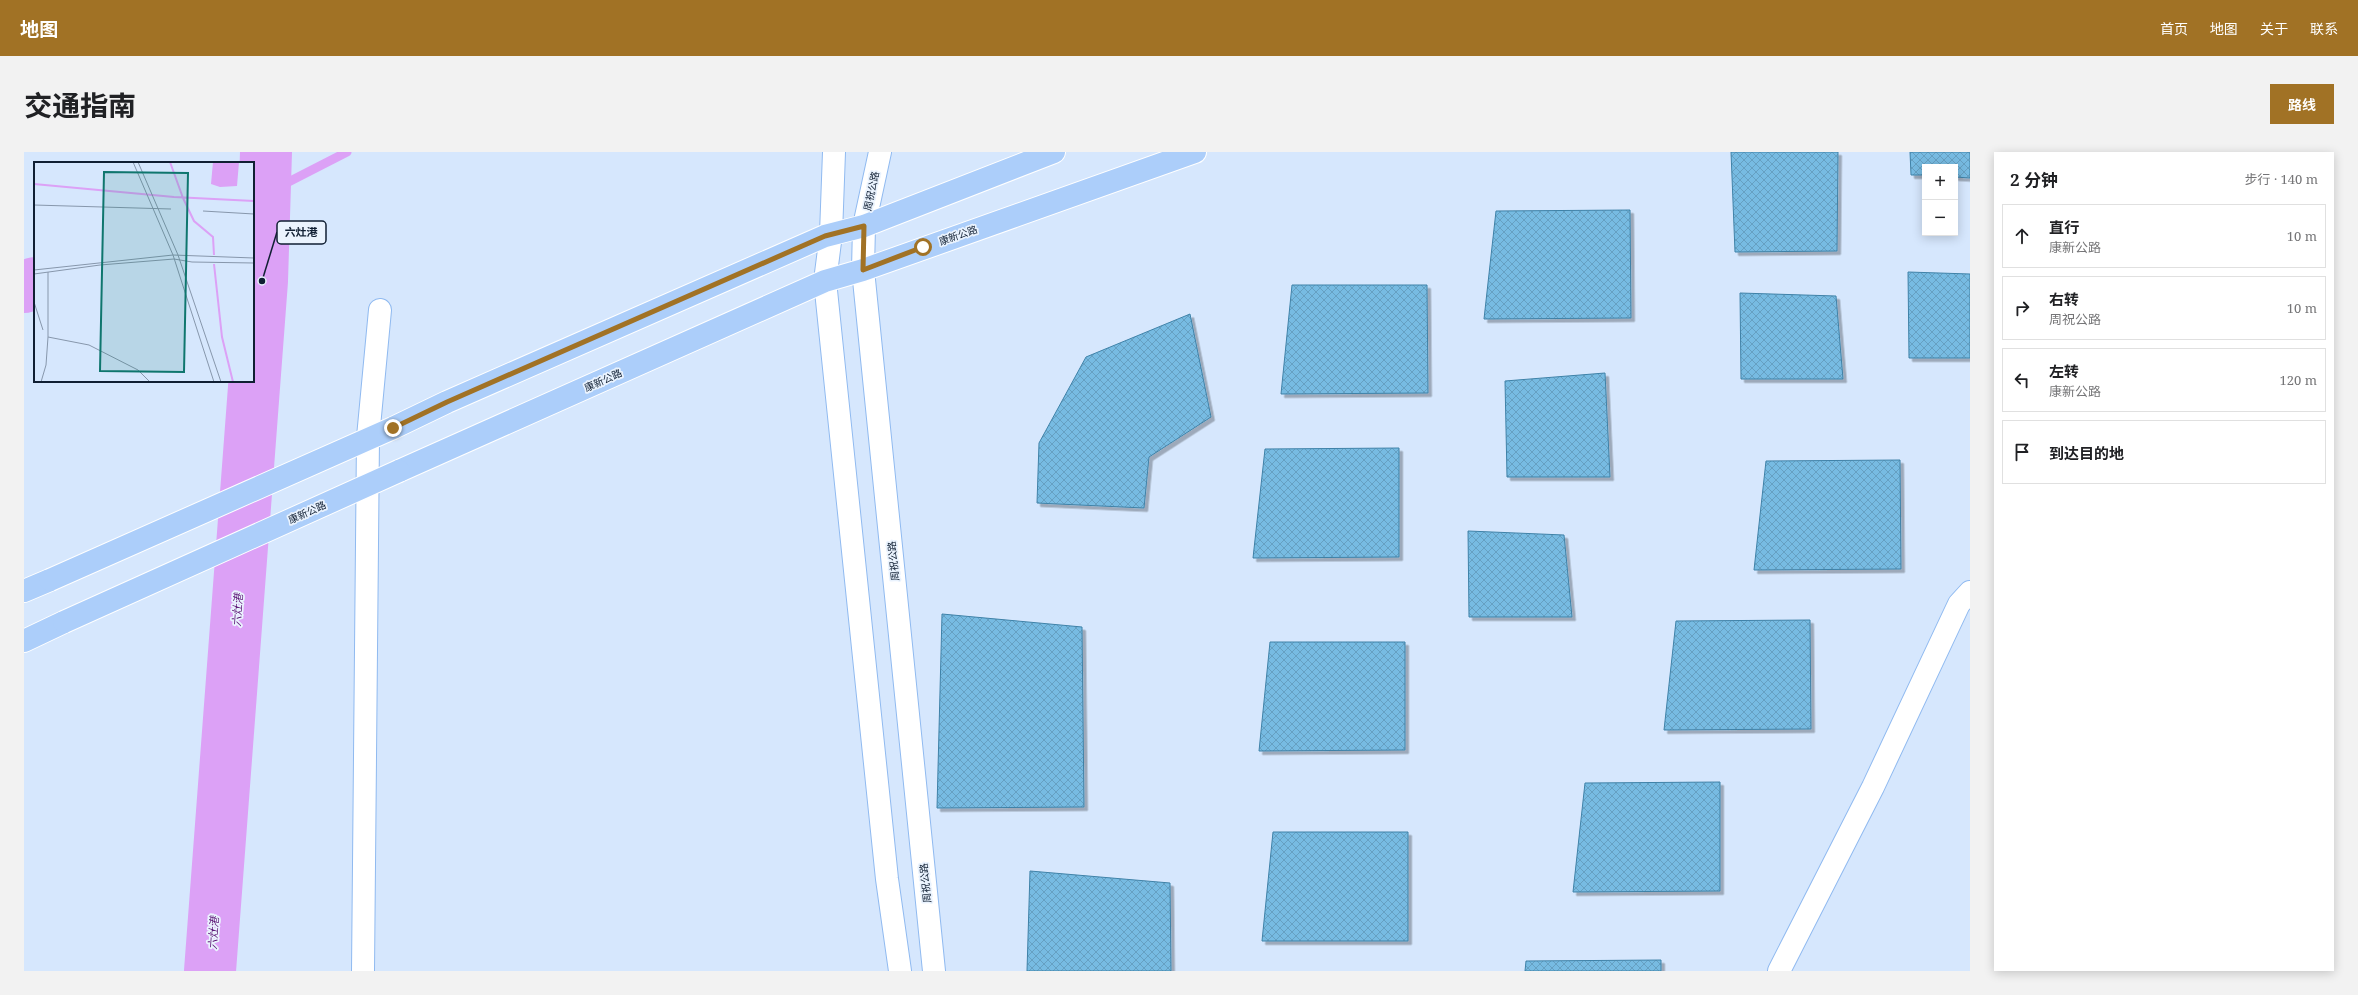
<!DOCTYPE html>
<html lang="zh">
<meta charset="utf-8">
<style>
:root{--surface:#fff;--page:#f2f2f2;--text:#202124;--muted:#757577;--line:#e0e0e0;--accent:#a17225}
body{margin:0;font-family:"Noto Serif","Noto Sans SC",serif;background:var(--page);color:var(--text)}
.controls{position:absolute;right:12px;top:12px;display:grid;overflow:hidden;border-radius:0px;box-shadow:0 2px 10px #0003}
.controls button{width:36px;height:36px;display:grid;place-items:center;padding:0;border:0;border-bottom:1px solid var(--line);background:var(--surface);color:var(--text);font:20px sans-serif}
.stop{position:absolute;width:12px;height:12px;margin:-9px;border:3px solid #a17225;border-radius:50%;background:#fff}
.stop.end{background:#a17225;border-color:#fff;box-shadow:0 1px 4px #0008}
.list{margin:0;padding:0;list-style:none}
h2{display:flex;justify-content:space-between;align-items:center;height:52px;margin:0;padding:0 16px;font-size:17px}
h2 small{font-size:13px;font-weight:400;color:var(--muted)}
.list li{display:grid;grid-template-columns:26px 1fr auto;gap:12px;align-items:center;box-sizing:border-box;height:64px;margin:0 8px 8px;padding:0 8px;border:1px solid var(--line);border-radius:0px}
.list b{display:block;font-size:15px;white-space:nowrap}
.list p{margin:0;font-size:13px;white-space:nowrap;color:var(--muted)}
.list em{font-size:13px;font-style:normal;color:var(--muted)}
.icon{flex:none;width:22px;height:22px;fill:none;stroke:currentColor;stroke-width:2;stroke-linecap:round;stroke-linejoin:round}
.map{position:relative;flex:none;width:1946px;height:819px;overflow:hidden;border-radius:0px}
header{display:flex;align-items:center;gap:24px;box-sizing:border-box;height:56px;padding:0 20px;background:var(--accent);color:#fff}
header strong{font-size:19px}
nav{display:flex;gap:22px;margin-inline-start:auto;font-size:14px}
.intro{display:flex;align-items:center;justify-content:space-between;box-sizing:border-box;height:96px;padding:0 24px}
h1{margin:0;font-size:28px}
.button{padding:10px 18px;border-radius:0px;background:var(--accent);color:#fff;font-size:14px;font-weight:700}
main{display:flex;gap:24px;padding:0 24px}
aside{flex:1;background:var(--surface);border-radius:0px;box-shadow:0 2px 10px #0003}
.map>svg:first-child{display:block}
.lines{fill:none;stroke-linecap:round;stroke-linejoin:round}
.stream{stroke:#dca1f6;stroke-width:9}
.river{stroke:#dca1f6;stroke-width:52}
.building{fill:url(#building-cross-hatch);stroke:#3f82a8;filter:url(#shadow)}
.minor-casing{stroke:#90baf0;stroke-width:24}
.major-casing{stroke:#fff;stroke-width:24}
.minor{stroke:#fff;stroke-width:22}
.major{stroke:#accefa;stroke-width:22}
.major-bridge-casing{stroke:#fff;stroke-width:24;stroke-linecap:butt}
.major-bridge{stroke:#accefa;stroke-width:22}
.route{stroke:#a17225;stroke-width:5}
.labels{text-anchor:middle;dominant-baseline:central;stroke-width:3.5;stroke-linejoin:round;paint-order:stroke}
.street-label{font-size:10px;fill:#101f33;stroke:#eaf3fe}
.water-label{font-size:11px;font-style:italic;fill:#5f1a78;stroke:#eaf3fe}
.inset-river{fill:none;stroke:#dca1f6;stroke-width:2}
.inset-road{fill:none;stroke:#8797ac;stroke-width:1}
.view{fill:#0f766e;fill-opacity:0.15;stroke:#0f766e;stroke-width:2}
.inset-edge{fill:none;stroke:#101f33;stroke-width:2}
.leader{fill:none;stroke:#101f33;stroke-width:1.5}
.callout-dot{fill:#101f33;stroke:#eaf3fe;stroke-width:1.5}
.callout{fill:#eaf3fe;stroke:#101f33;stroke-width:1.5}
.callout-label{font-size:11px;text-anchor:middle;font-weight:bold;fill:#101f33}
</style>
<header>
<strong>地图</strong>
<nav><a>首页</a><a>地图</a><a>关于</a><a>联系</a></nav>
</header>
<div class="intro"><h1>交通指南</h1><a class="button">路线</a></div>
<main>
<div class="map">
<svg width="1946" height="819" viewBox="0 0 1946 819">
<defs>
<pattern id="building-cross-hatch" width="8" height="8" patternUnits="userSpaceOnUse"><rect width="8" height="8" fill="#77bbe2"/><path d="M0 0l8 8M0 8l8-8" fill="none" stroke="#66a0c2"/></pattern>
<filter id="shadow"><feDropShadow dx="3.5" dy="3.5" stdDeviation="0" flood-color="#0004"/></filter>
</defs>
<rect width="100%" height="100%" fill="#d6e7fd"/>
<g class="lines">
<path class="stream" d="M241 42 323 0"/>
<path class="river" d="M0 135 11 131
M186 819 238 129 242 0"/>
</g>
<path class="building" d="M1707 0H1814L1813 99 1711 100Z
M1886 0H1946V26L1931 25V15H1901V23H1887Z
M1606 58 1607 166 1460 167 1472 59Z
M1884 120 1946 122V206H1885Z
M1268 133H1403L1404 241 1257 242Z
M1716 141 1812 144 1819 227H1717Z
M1166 162 1187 265 1125 305 1120 356 1013 351 1015 291 1062 205Z
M1581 221 1586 325H1483L1481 229Z
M1375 296V405L1229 406 1241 297Z
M1876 308 1877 417 1730 418 1742 309Z
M1444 379 1540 383 1548 465H1445Z
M918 462 1058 475 1060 655 913 656Z
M1786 468 1787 577 1640 578 1652 469Z
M1246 490H1381V598L1235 599Z
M1696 630V739L1549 740 1561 631Z
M1249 680H1384V789H1238Z
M1006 719 1146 731 1147 819H1003Z
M1637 808V819H1501L1502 809Z"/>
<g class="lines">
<g class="minor-casing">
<path id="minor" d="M810 0 807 82 801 129 863 727 876 819
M856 0 840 74 839 118 910 819
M339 819 344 285 356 158
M1755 819 1849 635 1935 452 1946 440"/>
</g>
<g class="major-casing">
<path id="major" d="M369 276 423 250 801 84 840 74 1030 0
M375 319 801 129 839 118 1171 0
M0 439 26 428
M0 489 40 470"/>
</g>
<use href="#minor" class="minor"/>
<use href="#major" class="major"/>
<g class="major-bridge-casing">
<path id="major-bridge" d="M26 428 369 276
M40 470 375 319"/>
</g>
<use href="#major-bridge" class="major-bridge"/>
</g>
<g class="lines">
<path class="route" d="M369 276 423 250 801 84 840 74 839 118 899 95"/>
</g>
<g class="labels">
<g class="street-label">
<text transform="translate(847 39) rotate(-78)">周祝公路</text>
<text transform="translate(934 83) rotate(-19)">康新公路</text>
<text transform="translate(579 228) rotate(-24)">康新公路</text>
<text transform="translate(283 360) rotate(-24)">康新公路</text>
<text transform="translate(869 409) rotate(-96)">周祝公路</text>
<text transform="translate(901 731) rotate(-96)">周祝公路</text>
</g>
<g class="water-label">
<text transform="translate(213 458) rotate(-86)">六灶港</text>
<text transform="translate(189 781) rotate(-86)">六灶港</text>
</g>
</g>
<g transform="translate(10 10)">
<rect width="220" height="220" fill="#d6e7fd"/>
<path d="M179 0H205L203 24 186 25 177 22Z" fill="#dca1f6"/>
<path class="inset-river" d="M136 0 149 36M0 22 140 35 220 39M149 36 160 59 179 75 180 93M180 102 188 175 199 220"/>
<path class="inset-road" d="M99 0 139 93 180 220M104 0 144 93 187 220M0 43 137 47M169 49 220 52M0 108 139 93 220 96M0 112 66 103 140 97 158 100 220 101M0 140 9 168M14 175 55 183 104 208 116 220M7 220 12 203 14 175V110"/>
<path class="view" d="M70 10 154 11 150 210 66 209Z"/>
<rect width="220" height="220" class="inset-edge"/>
</g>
<path class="leader" d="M238 129L253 80"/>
<circle class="callout-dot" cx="238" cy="129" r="4"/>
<rect class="callout" x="253" y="69" width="49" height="23" rx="4"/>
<g class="callout-label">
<text x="277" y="84">六灶港</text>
</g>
</svg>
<div class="controls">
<button>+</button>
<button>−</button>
</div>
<div class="stop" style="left:899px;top:95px"></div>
<div class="stop end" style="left:369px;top:276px"></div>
</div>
<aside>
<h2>2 分钟<small>步行 · 140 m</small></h2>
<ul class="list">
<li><svg class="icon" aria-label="ahead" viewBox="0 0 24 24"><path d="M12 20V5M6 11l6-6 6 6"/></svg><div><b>直行</b><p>康新公路</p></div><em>10 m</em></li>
<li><svg class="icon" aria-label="right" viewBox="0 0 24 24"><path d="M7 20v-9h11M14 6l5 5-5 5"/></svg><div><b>右转</b><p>周祝公路</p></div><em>10 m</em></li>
<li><svg class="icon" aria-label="left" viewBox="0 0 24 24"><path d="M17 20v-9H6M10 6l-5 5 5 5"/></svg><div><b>左转</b><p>康新公路</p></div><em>120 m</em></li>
<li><svg class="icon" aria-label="arrive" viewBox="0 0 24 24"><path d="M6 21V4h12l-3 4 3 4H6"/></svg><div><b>到达目的地</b></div></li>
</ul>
</aside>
</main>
